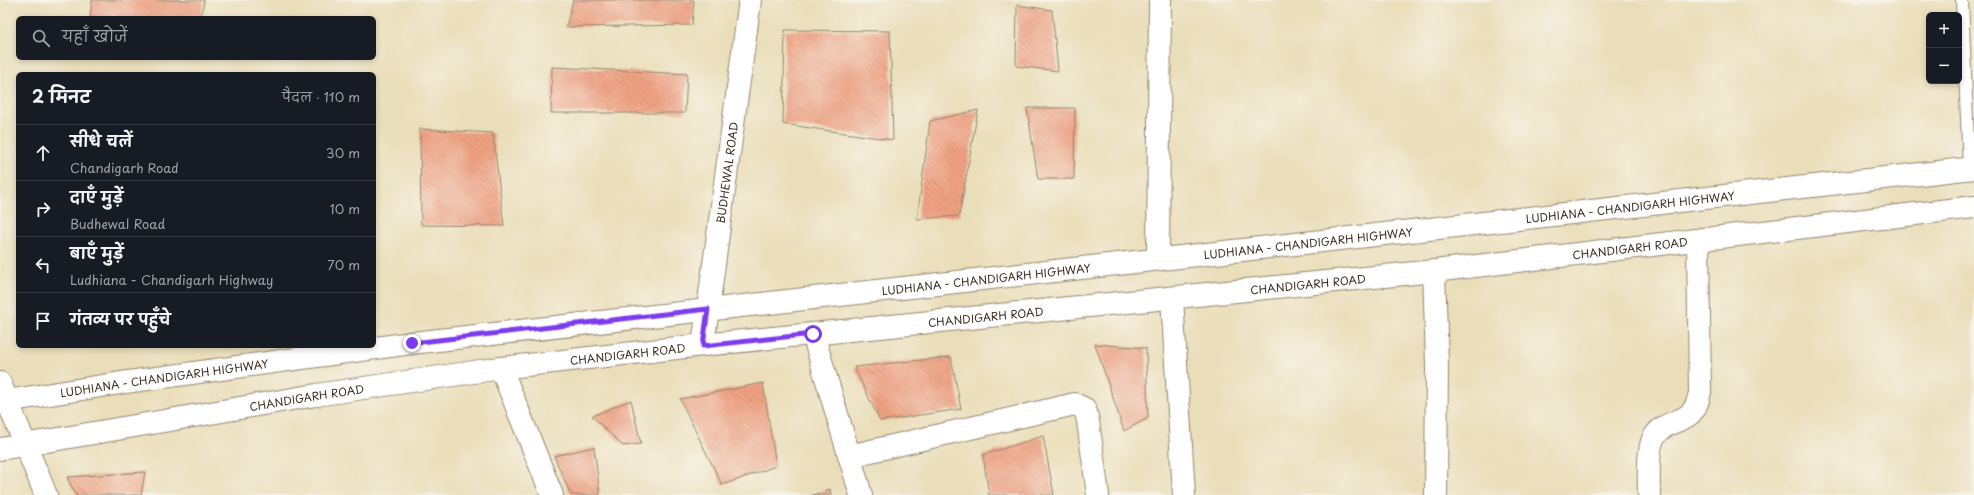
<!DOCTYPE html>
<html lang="hi">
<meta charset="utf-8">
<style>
:root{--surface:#171b24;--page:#242831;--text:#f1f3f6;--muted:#9ea1a6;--line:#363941}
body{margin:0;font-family:"Playpen Sans","Playpen Sans Deva",sans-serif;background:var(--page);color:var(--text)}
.controls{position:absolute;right:12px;top:12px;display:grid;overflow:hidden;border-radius:6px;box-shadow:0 2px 6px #0003}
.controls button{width:36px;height:36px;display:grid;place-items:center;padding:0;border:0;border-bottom:1px solid var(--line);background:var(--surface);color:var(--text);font:20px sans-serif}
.stop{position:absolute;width:12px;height:12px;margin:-9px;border:3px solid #7c3aed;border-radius:50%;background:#fff}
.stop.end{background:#7c3aed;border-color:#fff;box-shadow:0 1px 4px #0008}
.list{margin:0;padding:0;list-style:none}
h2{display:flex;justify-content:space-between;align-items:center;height:52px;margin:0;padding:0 16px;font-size:17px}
h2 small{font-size:13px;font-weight:400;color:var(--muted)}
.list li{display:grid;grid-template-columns:26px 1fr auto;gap:12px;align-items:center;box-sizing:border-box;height:56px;padding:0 16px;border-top:1px solid var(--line)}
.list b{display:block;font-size:15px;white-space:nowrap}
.list p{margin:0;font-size:13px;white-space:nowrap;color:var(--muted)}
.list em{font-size:13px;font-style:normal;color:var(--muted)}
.icon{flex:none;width:22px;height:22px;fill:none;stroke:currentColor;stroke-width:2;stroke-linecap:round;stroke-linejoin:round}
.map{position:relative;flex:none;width:1974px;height:495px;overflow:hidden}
.search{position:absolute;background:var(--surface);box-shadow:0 2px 6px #0003;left:16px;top:16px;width:360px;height:44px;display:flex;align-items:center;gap:10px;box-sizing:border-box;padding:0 14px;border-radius:6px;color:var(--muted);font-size:15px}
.panel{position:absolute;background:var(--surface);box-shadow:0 2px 6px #0003;left:16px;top:72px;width:360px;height:276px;border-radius:6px}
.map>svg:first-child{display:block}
.building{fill:url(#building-back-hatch)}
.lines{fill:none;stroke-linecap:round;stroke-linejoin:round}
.lane-casing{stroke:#92846c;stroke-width:14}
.street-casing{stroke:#92846c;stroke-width:24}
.secondary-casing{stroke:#92846c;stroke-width:24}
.primary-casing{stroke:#92846c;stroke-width:24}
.lane{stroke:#fff;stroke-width:12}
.street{stroke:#fff;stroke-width:22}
.secondary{stroke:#fff;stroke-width:22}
.primary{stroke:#fff;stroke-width:22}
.route{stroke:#7c3aed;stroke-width:5}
.labels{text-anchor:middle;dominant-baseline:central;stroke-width:3;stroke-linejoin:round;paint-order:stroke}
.street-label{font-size:11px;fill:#3b2a1e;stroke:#f7f3e8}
</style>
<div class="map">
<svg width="1974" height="495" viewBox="0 0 1974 495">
<defs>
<pattern id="building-back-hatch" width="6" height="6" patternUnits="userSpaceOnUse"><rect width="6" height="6" fill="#f1a283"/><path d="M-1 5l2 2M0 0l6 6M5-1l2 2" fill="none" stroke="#c4846b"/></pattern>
</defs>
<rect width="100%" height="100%" fill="#f7f3e8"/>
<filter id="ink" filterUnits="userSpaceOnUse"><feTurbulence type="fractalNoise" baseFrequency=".025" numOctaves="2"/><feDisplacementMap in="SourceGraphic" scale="8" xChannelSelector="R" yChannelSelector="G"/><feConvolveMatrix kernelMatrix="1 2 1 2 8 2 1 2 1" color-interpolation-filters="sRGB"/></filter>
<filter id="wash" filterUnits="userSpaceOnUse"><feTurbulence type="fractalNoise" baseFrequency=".012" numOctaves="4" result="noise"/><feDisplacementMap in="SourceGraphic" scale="16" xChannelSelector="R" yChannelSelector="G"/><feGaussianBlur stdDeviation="0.9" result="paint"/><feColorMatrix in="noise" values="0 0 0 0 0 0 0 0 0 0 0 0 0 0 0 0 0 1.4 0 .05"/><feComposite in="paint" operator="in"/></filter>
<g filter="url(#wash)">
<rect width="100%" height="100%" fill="#eadeba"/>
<g id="blocks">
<path class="building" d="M92 0H204L201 18H90Z
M573 0H694L692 25 566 27Z
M1017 5 1052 10 1058 71 1016 66Z
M785 30 890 31 893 140 783 124Z
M552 67 687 74 685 113H551Z
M1027 108H1075L1074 179H1038Z
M978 110 959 216 917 219 930 121Z
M420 129 493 133 504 226 421 225Z
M1095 344 1146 348 1148 418 1124 431Z
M951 357 961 409 880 421 854 367Z
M763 383 776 466 722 485 680 399Z
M631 400 641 444 623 446 592 416Z
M1043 436 1054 495H989L983 455Z
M594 447 600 495H571L554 456Z
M145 472 141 495H76L67 477Z
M830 489 831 495H813Z"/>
</g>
</g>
<g filter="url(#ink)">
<use href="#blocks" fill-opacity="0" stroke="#92846c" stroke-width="1"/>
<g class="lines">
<g class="lane-casing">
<path id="lane" d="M1962 0 1969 168"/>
</g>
<g class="street-casing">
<path id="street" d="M1158 258 1160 0
M1434 271 1437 364 1436 495
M1172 298 1184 495
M813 334 861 495
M501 368 552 495
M0 383 46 495
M849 456 1075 404 1085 409 1088 421 1098 495
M1649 495C1649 481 1647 448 1654 437 1669 414 1694 429 1700 392L1698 240"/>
</g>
<g class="secondary-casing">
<g id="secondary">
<path id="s1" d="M703 345 750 0"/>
</g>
</g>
<g class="primary-casing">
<g id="primary">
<path id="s2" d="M0 402 127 382 412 343 1974 168"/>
<path id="s3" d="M0 449 316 395 501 368 703 345 1434 271 1974 207"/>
</g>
</g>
<use href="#lane" class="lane"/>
<use href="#street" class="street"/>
<use href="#secondary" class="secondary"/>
<use href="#primary" class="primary"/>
</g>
</g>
<g class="lines" filter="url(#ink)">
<path class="route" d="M412 343 708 309 703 346 813 334"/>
</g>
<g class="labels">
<g class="street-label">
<text stroke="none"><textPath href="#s1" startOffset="174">BUDHEWAL ROAD</textPath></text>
<text stroke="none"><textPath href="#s2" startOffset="1642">LUDHIANA - CHANDIGARH HIGHWAY</textPath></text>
<text stroke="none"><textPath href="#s2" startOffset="1318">LUDHIANA - CHANDIGARH HIGHWAY</textPath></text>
<text stroke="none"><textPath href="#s3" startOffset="1643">CHANDIGARH ROAD</textPath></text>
<text stroke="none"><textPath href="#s2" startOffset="994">LUDHIANA - CHANDIGARH HIGHWAY</textPath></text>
<text stroke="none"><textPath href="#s3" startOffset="1319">CHANDIGARH ROAD</textPath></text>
<text stroke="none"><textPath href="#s3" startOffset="995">CHANDIGARH ROAD</textPath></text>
<text stroke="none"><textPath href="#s3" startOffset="635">CHANDIGARH ROAD</textPath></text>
<text stroke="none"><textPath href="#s2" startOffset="166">LUDHIANA - CHANDIGARH HIGHWAY</textPath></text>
<text stroke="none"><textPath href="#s3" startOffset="311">CHANDIGARH ROAD</textPath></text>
</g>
</g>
</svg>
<div class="controls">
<button>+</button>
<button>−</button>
</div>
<div class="stop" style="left:813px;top:334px"></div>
<div class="stop end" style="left:412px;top:343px"></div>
<div class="search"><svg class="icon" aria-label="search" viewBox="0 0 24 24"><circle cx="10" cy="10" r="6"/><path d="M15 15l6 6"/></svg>यहाँ खोजें</div>
<section class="panel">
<h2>2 मिनट<small>पैदल · 110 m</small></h2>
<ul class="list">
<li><svg class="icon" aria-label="ahead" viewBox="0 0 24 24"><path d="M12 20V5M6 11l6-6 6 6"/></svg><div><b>सीधे चलें</b><p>Chandigarh Road</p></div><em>30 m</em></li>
<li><svg class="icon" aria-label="right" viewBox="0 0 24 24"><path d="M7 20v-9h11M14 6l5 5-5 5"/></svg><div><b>दाएँ मुड़ें</b><p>Budhewal Road</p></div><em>10 m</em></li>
<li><svg class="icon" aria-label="left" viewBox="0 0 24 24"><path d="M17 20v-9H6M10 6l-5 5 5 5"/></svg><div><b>बाएँ मुड़ें</b><p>Ludhiana - Chandigarh Highway</p></div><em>70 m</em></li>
<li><svg class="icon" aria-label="arrive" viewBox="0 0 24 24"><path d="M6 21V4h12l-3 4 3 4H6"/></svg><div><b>गंतव्य पर पहुँचे</b></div></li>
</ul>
</section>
</div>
